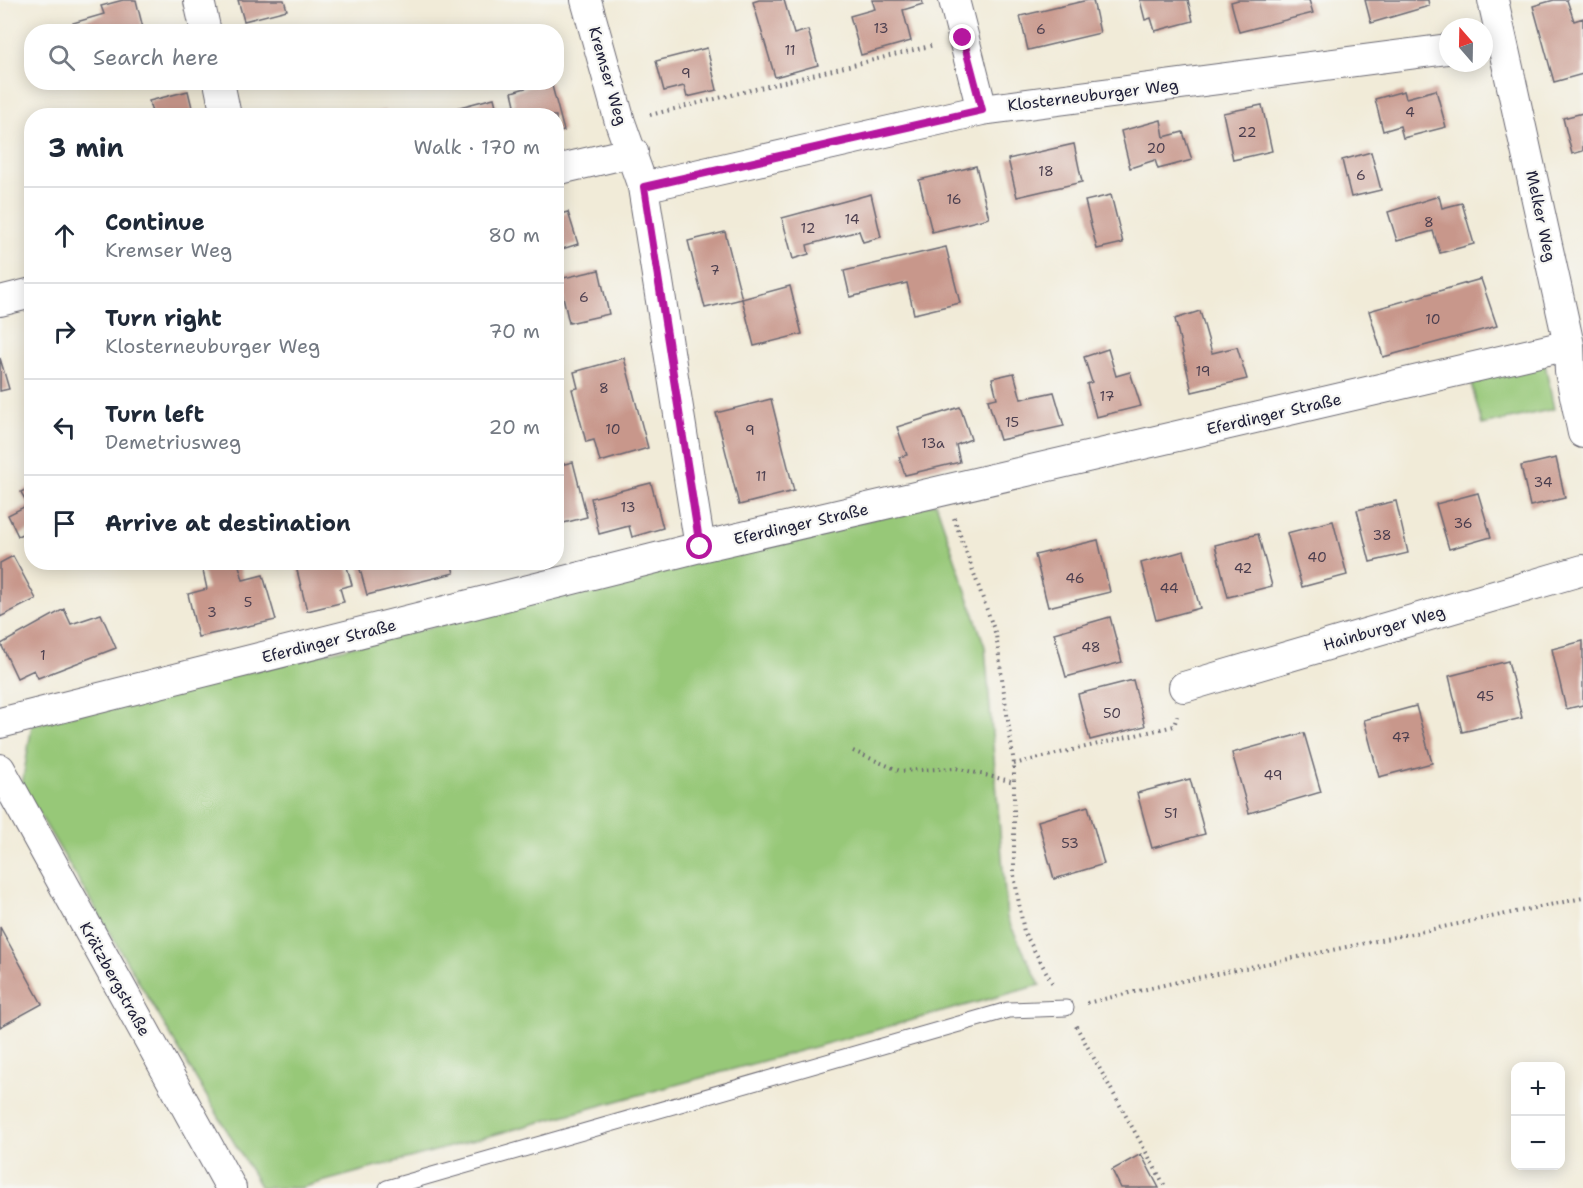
<!DOCTYPE html>
<meta charset="utf-8">
<style>
:root{--surface:#fff;--page:#f6f6f7;--text:#1f2937;--muted:#747a83;--line:#e0e1e3}
body{margin:0;font-family:"Shantell Sans",sans-serif;background:var(--page);color:var(--text)}
.controls{position:absolute;right:18px;bottom:18px;display:grid;overflow:hidden;border-radius:12px;box-shadow:0 3px 15px #0003}
.controls button{width:54px;height:54px;display:grid;place-items:center;padding:0;border:0;border-bottom:2px solid var(--line);background:var(--surface);color:var(--text);font:30px sans-serif}
.compass{position:absolute;left:1439px;top:18px;width:54px;height:54px;border-radius:50%;background:var(--surface);box-shadow:0 3px 15px #0003;rotate:340deg}
.stop{position:absolute;width:18px;height:18px;margin:-14px;border:4px solid #b5179e;border-radius:50%;background:#fff}
.stop.end{background:#b5179e;border-color:#fff;box-shadow:0 2px 6px #0008}
.list{margin:0;padding:0;list-style:none}
h2{display:flex;justify-content:space-between;align-items:center;height:78px;margin:0;padding:0 24px;font-size:26px}
h2 small{font-size:20px;font-weight:400;color:var(--muted)}
.list li{display:grid;grid-template-columns:39px 1fr auto;gap:18px;align-items:center;box-sizing:border-box;height:96px;padding:0 24px;border-top:2px solid var(--line)}
.list b{display:block;font-size:22px;white-space:nowrap}
.list p{margin:0;font-size:20px;white-space:nowrap;color:var(--muted)}
.list em{font-size:20px;font-style:normal;color:var(--muted)}
.icon{flex:none;width:33px;height:33px;fill:none;stroke:currentColor;stroke-width:2;stroke-linecap:round;stroke-linejoin:round}
.map{position:relative;flex:none;width:1583px;height:1188px;overflow:hidden}
.search{position:absolute;background:var(--surface);box-shadow:0 3px 15px #0003;left:24px;top:24px;width:540px;height:66px;display:flex;align-items:center;gap:15px;box-sizing:border-box;padding:0 21px;border-radius:24px;color:var(--muted);font-size:22px}
.panel{position:absolute;background:var(--surface);box-shadow:0 3px 15px #0003;left:24px;top:108px;width:540px;height:462px;border-radius:24px}
.map>svg:first-child{display:block}
.green{fill:#97c878;stroke:#5c755a;stroke-width:1.5}
.building{fill:#c8978b}
.lines{fill:none;stroke-linecap:round;stroke-linejoin:round}
.lane-casing{stroke:#6a6872;stroke-width:17}
.street-casing{stroke:#6a6872;stroke-width:32}
.path{stroke:#6a6872;stroke-width:4;stroke-dasharray:1.5 4.5;stroke-linecap:butt}
.lane{stroke:#fff;stroke-width:15}
.street{stroke:#fff;stroke-width:30}
.route{stroke:#b5179e;stroke-width:8}
.labels{text-anchor:middle;dominant-baseline:central;stroke-width:4.5;stroke-linejoin:round;paint-order:stroke}
.number-label{font-size:14px;fill:#4c3f4f}
.street-label{font-size:16px;fill:#22223b;stroke:#f6f6f2}
</style>
<div class="map">
<svg width="1583" height="1188" viewBox="0 0 1583 1188">
<rect width="100%" height="100%" fill="#f6f6f2"/>
<filter id="ink" filterUnits="userSpaceOnUse"><feTurbulence type="fractalNoise" baseFrequency=".0167" numOctaves="2"/><feDisplacementMap in="SourceGraphic" scale="12" xChannelSelector="R" yChannelSelector="G"/><feConvolveMatrix kernelMatrix="1 2 1 2 8 2 1 2 1" color-interpolation-filters="sRGB"/></filter>
<filter id="wash" filterUnits="userSpaceOnUse"><feTurbulence type="fractalNoise" baseFrequency=".008" numOctaves="4" result="noise"/><feDisplacementMap in="SourceGraphic" scale="24" xChannelSelector="R" yChannelSelector="G"/><feGaussianBlur stdDeviation="1.35" result="paint"/><feColorMatrix in="noise" values="0 0 0 0 0 0 0 0 0 0 0 0 0 0 0 0 0 1.4 0 .05"/><feComposite in="paint" operator="in"/></filter>
<g filter="url(#wash)">
<rect width="100%" height="100%" fill="#f1ebd8"/>
<path class="green" d="M1545 364 1554 409 1482 425 1470 379Z
M936 503 985 647 1007 918 1040 985 300 1188H261L22 785 32 725Z"/>
<g id="blocks">
<path class="building" d="M123 0H136L144 32H74L73 23 104 14 101 6Z
M238 0H284L287 10 244 21Z
M759 0H784L794 34 808 30 818 65 775 77 753 2Z
M872 0H922L923 4 903 10 911 41 861 55 850 16 875 9Z
M1088 0H1093L1100 33 1028 50 1020 16Z
M1140 0H1188L1193 21 1155 31 1151 18 1145 20Z
M1238 0H1309L1313 13 1239 32 1231 2Z
M1365 0H1428L1429 6 1371 23Z
M1554 0H1567L1574 21 1583 18V74L1554 82 1533 6Z
M707 48 717 90 687 97 684 86 664 91 656 61Z
M545 82H551L564 131 556 133V116H459L456 108 494 98 497 110 515 105 512 92Z
M1436 90 1446 127 1403 138 1400 126 1383 131 1375 99 1404 91 1406 98Z
M188 91 194 116H153L149 101Z
M1262 105 1272 151 1233 160 1223 113Z
M385 110 386 116H365V115Z
M1583 113V151L1572 154 1563 118Z
M1161 120 1164 137 1183 132 1192 160 1158 169 1155 160 1130 168 1121 131Z
M1074 144 1082 182 1017 197 1008 159Z
M1371 152 1381 190 1351 197 1342 160Z
M976 166 989 218 932 232 919 180Z
M871 194 881 237 863 242 859 231 807 245 809 254 793 259 782 218Z
M1111 195 1123 243 1097 249 1085 201Z
M1439 196 1442 208 1462 203 1474 244 1440 253 1433 231 1397 241 1388 212Z
M568 212 578 244 556 251V215Z
M725 232 742 299 705 308 688 241Z
M946 247 960 303 914 314 907 283 850 297 844 271Z
M599 270 609 314 569 323 559 279Z
M1481 279 1497 326 1383 357 1369 311Z
M790 286 802 334 754 346 742 299Z
M1200 311 1212 353 1237 347 1247 379 1192 392 1175 319Z
M1108 349 1116 376 1130 372 1141 406 1096 417 1087 384 1092 382 1084 357Z
M0 358 9 389 0 391Z
M624 358 648 448 600 462 594 440 586 442 572 389 578 388 574 372Z
M1014 373 1021 399 1054 392 1064 426 1000 440 988 400 997 398 992 378Z
M771 399 794 491 739 505 716 413Z
M960 407 971 439 956 445 960 462 905 475 899 457 907 455 897 427Z
M1556 458 1565 498 1530 506 1521 466Z
M573 462 587 517 556 525V466Z
M651 483 663 528 632 537 629 526 599 534 591 498Z
M32 486V529L18 536 8 515 28 505 21 492Z
M1478 493 1491 537 1449 549 1436 504Z
M1396 501 1408 553 1370 562 1357 510Z
M1333 521 1347 575 1302 587 1287 533Z
M1258 534 1272 586 1228 597 1215 545Z
M1098 540 1110 592 1048 607 1035 555Z
M1184 551 1200 608 1156 620 1141 563Z
M13 556 36 599 0 617V563Z
M201 562H238L243 580 263 575 276 620 198 637 188 594 207 589Z
M295 562H331L332 566 346 563 352 585 340 588 344 602 307 611Z
M358 562H451L454 573 367 595Z
M64 609 71 624 101 614 116 648 38 678 34 670 17 678 1 644Z
M1110 617 1122 662 1066 677 1054 633Z
M1583 641V705L1566 709 1552 649Z
M1508 661 1522 718 1462 732 1449 676Z
M1133 680 1145 726 1090 740 1078 694Z
M1416 706 1432 763 1379 777 1364 720Z
M1304 733 1321 792 1249 813 1232 753Z
M1190 779 1205 834 1152 848 1137 793Z
M1088 806 1104 864 1054 879 1038 821Z
M0 927 42 1004 0 1027Z
M1141 1154 1159 1188H1121L1112 1170Z"/>
</g>
</g>
<g filter="url(#ink)">
<use href="#blocks" fill-opacity="0" stroke="#6a6872" stroke-width="1.5"/>
<g class="lines">
<g class="lane-casing">
<path id="lane" d="M387 1188 1008 1010 1066 1008"/>
</g>
<g class="street-casing">
<path id="street" d="M586 0 620 122 643 187 700 547
M954 0 982 110
M1493 0 1569 345 1570 372 1583 433
M199 1 206 32
M219 82 226 116
M556 170 633 152
M643 187 982 110 1448 49
M0 301 32 293
M1184 687 1583 570
M0 723 700 547 1569 345
M0 769 231 1188"/>
</g>
<path class="path" d="M650 115 934 45
M954 518 996 635 1014 764V875L1024 932 1054 986
M853 751 900 771 956 768 1014 782
M1014 764 1174 726 1177 716
M1087 1003 1168 984 1583 898
M1076 1026 1166 1188"/>
<use href="#lane" class="lane"/>
<use href="#street" class="street"/>
</g>
</g>
<g class="lines" filter="url(#ink)">
<path class="route" d="M700 547 644 187 982 110 963 38"/>
</g>
<g class="labels">
<g class="number-label">
<text x="881" y="28">13</text>
<text x="1041" y="29">6</text>
<text x="790" y="50">11</text>
<text x="686" y="73">9</text>
<text x="1410" y="112">4</text>
<text x="1247" y="132">22</text>
<text x="1156" y="148">20</text>
<text x="1046" y="171">18</text>
<text x="1361" y="175">6</text>
<text x="954" y="199">16</text>
<text x="852" y="219">14</text>
<text x="1429" y="222">8</text>
<text x="808" y="228">12</text>
<text x="715" y="270">7</text>
<text x="584" y="297">6</text>
<text x="1433" y="319">10</text>
<text x="1203" y="371">19</text>
<text x="604" y="388">8</text>
<text x="1107" y="396">17</text>
<text x="1012" y="422">15</text>
<text x="613" y="429">10</text>
<text x="750" y="430">9</text>
<text x="933" y="443">13a</text>
<text x="761" y="476">11</text>
<text x="1543" y="482">34</text>
<text x="628" y="507">13</text>
<text x="1463" y="523">36</text>
<text x="1382" y="535">38</text>
<text x="1317" y="557">40</text>
<text x="1243" y="568">42</text>
<text x="1075" y="578">46</text>
<text x="1169" y="588">44</text>
<text x="248" y="602">5</text>
<text x="212" y="612">3</text>
<text x="1091" y="647">48</text>
<text x="43" y="655">1</text>
<text x="1485" y="696">45</text>
<text x="1112" y="713">50</text>
<text x="1401" y="737">47</text>
<text x="1273" y="775">49</text>
<text x="1171" y="813">51</text>
<text x="1070" y="843">53</text>
</g>
<g class="street-label">
<text transform="translate(608 76) rotate(74)">Kremser Weg</text>
<text transform="translate(1093 95) rotate(-7)">Klosterneuburger Weg</text>
<text transform="translate(1541 216) rotate(78)">Melker Weg</text>
<text transform="translate(1274 414) rotate(-13)">Eferdinger Straße</text>
<text transform="translate(801 524) rotate(-13)">Eferdinger Straße</text>
<text transform="translate(1384 628) rotate(-16)">Hainburger Weg</text>
<text transform="translate(329 641) rotate(-14)">Eferdinger Straße</text>
<text transform="translate(115 979) rotate(61)">Krätzbergstraße</text>
</g>
</g>
</svg>
<div class="controls">
<button>+</button>
<button>−</button>
</div>
<svg class="compass" viewBox="-18 -18 36 36"><path d="M0-13l5 13h-10z" fill="#e53935"/><path d="M0 13l5-13h-10z" fill="#747a83"/></svg>
<div class="stop" style="left:700px;top:547px"></div>
<div class="stop end" style="left:963px;top:38px"></div>
<div class="search"><svg class="icon" aria-label="search" viewBox="0 0 24 24"><circle cx="10" cy="10" r="6"/><path d="M15 15l6 6"/></svg>Search here</div>
<section class="panel">
<h2>3 min<small>Walk · 170 m</small></h2>
<ul class="list">
<li><svg class="icon" aria-label="ahead" viewBox="0 0 24 24"><path d="M12 20V5M6 11l6-6 6 6"/></svg><div><b>Continue</b><p>Kremser Weg</p></div><em>80 m</em></li>
<li><svg class="icon" aria-label="right" viewBox="0 0 24 24"><path d="M7 20v-9h11M14 6l5 5-5 5"/></svg><div><b>Turn right</b><p>Klosterneuburger Weg</p></div><em>70 m</em></li>
<li><svg class="icon" aria-label="left" viewBox="0 0 24 24"><path d="M17 20v-9H6M10 6l-5 5 5 5"/></svg><div><b>Turn left</b><p>Demetriusweg</p></div><em>20 m</em></li>
<li><svg class="icon" aria-label="arrive" viewBox="0 0 24 24"><path d="M6 21V4h12l-3 4 3 4H6"/></svg><div><b>Arrive at destination</b></div></li>
</ul>
</section>
</div>
